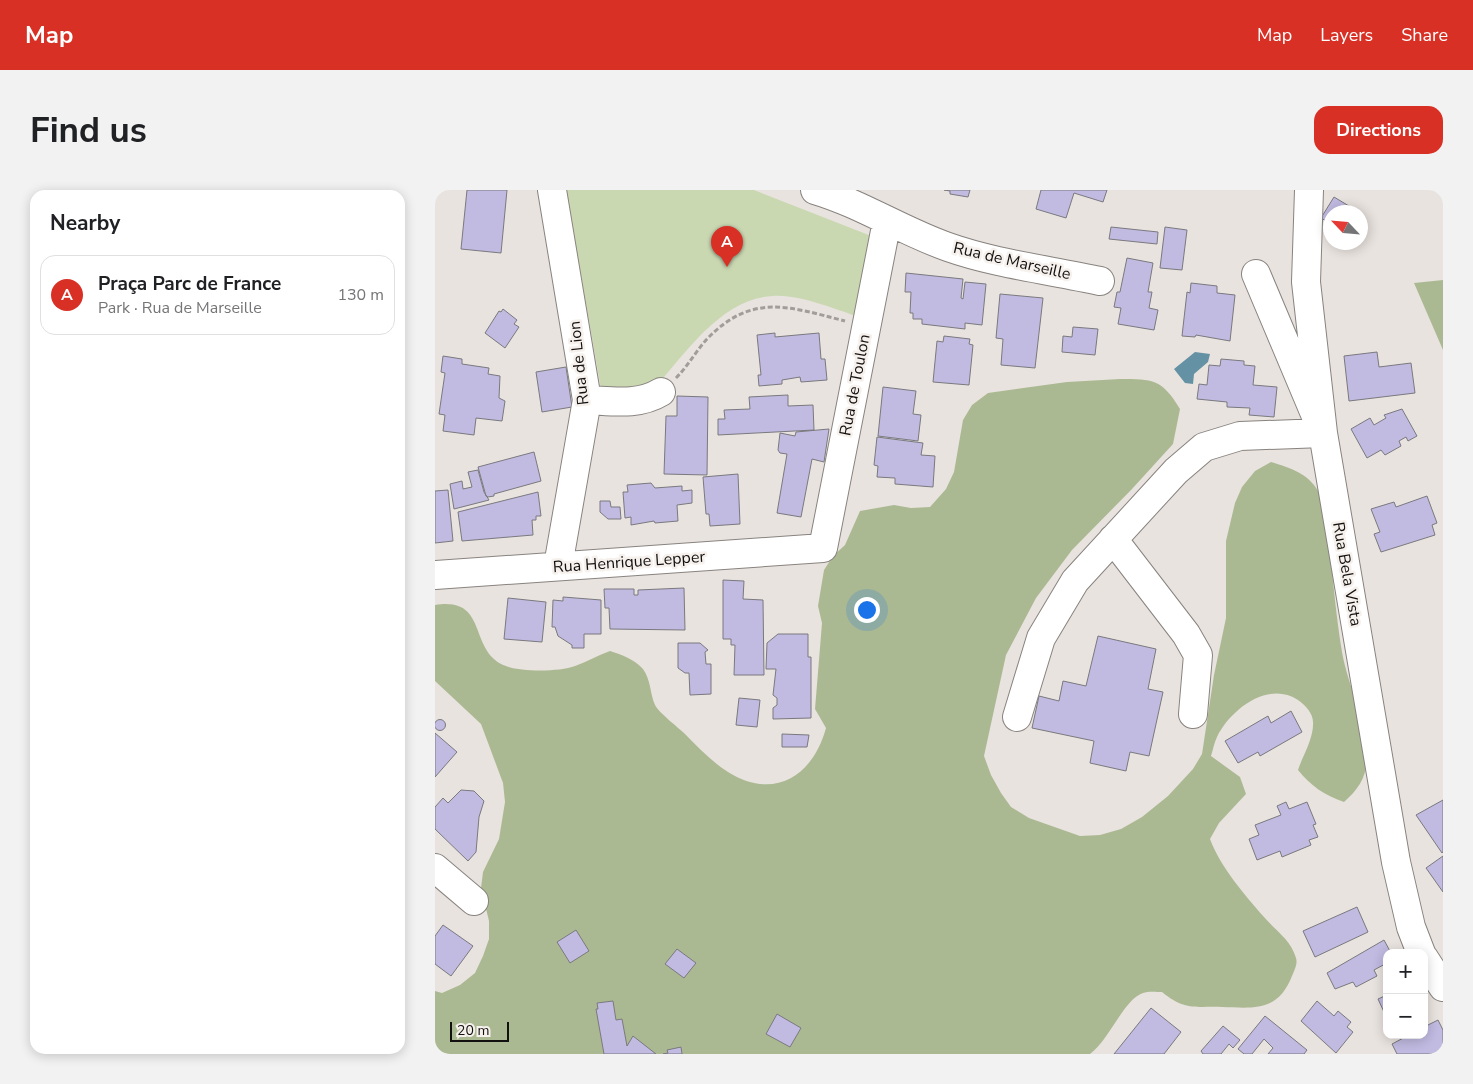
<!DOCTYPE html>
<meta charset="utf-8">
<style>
:root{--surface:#fff;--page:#f2f2f2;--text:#202124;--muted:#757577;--line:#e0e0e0;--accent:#d93025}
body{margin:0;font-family:"Nunito Sans",sans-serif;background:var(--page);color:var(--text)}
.controls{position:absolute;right:15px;bottom:15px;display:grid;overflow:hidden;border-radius:10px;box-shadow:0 2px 12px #0003}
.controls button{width:45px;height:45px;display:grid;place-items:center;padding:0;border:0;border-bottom:1px solid var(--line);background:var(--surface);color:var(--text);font:25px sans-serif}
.compass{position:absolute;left:888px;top:15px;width:45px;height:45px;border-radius:50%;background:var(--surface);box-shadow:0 2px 12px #0003;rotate:296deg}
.scale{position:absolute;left:15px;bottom:12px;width:59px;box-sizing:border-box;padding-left:5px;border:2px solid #131110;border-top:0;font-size:14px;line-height:18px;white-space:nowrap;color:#131110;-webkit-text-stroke:4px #f6f1ec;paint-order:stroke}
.you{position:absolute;left:431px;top:419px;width:18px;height:18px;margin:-12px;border:4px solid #fff;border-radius:50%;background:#1a73e8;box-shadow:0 0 0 8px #1a73e833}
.badge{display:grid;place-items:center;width:32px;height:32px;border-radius:50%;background:var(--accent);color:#fff;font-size:16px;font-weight:700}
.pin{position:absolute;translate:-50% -41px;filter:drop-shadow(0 1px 2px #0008)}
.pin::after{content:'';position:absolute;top:26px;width:18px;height:15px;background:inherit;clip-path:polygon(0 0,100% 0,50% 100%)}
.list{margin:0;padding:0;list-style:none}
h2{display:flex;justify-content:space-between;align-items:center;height:65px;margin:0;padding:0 20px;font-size:21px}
h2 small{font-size:16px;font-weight:400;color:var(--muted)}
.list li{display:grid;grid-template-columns:32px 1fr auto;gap:15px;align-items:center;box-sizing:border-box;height:80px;margin:0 10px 10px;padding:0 10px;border:1px solid var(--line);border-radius:15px}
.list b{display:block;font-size:19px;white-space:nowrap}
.list p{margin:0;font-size:16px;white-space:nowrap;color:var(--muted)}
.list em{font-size:16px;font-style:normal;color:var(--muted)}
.map{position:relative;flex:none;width:1008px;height:864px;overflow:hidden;border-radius:15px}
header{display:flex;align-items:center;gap:30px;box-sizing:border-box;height:70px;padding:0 25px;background:var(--accent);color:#fff}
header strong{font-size:24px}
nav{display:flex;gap:28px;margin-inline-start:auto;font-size:18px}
.intro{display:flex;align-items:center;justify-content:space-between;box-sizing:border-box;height:120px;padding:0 30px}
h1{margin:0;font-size:35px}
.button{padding:12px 22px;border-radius:15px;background:var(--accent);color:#fff;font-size:18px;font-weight:700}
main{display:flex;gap:30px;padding:0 30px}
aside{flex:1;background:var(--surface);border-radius:15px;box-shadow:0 2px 12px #0003}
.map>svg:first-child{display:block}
.green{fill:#cad8b2}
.forest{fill:#abb993}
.water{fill:#6591a4}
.building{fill:#c1bae1;stroke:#7a797e}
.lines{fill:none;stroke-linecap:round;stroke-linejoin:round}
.minor-casing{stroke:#88837f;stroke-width:30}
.path{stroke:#a29d9a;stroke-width:3;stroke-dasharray:5 2.5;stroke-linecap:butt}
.minor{stroke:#fff;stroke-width:28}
.labels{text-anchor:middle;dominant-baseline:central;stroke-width:5;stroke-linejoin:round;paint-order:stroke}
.street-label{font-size:16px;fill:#131110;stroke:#f6f1ec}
</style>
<header>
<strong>Map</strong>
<nav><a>Map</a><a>Layers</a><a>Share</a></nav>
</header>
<div class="intro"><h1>Find us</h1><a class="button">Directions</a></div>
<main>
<aside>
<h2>Nearby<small></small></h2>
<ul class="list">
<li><span class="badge">A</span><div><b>Praça Parc de France</b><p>Park · Rua de Marseille</p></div><em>130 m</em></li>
</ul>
</aside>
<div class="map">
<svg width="1008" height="864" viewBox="0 0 1008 864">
<rect width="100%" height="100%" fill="#e9e3df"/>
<path class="green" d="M131 0H319L444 49 430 129C404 121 365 104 338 106 288 108 253 160 223 194L212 200 166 199Z"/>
<path class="forest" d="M1008 90V160L979 93Z
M685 189C718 189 727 189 745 219L738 254 697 299 637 360 601 408 571 465 549 566 556 585 566 603 576 617 594 628 645 646 665 645 686 639 707 627 733 606 758 579 767 564 779 485 791 428V351L800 313 807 297 820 281 836 272C855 278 873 283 883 301 892 314 892 337 894 353 898 389 901 426 907 462 913 497 932 530 932 566 932 586 924 599 909 612 889 605 876 596 863 580 868 565 879 548 878 532 878 523 870 515 863 510 833 490 795 520 782 547 779 553 778 560 776 566L805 587 811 604 784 633 775 649C786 678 809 704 829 727 841 741 856 750 861 768 863 774 859 781 857 786 843 822 819 818 787 817 760 816 750 821 727 802 722 802 713 801 708 803 689 809 675 849 655 864H0V801L7 803 25 795 40 783 48 766 54 749V731L46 698 48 682 64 649 70 612 68 593 46 534 0 491V415C55 406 32 462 71 476 86 482 124 482 140 476 152 472 163 465 175 461 187 465 199 469 208 479 216 490 215 504 220 515 224 523 243 537 250 544 264 558 277 572 293 582 339 611 378 586 391 538L380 519 387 433 383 416 389 380 398 366 410 355 425 321 459 315 476 318 495 317 511 299 519 282 528 230 537 215 553 203 632 192Z"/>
<path class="water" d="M760 162 775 164 773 172 759 184 758 194 750 193 739 179Z"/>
<path class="building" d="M32 0H72L66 63 26 59Z
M509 0H535L533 7 515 4V1Z
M606 0H672L668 12 639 3 631 28 601 19Z
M899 7 924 22H896V34L886 28Z
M676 37 723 42 722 54 674 49Z
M730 37 752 40 747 80 725 78Z
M692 68 718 73 713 102H717L714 118 723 120 719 140 683 134 686 118 679 117 682 102H685Z
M471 83 528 89 526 108 528 109 530 92 551 94 547 135 530 133V139L487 134V129H478V123H475L476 102H470Z
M756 93 782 96V103L800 105 795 151 761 145 760 147 747 146 752 102 755 103Z
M565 104 608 108 600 178 566 175 568 149 561 148Z
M68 119 82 130 79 134 84 137 70 158 50 143 64 121 66 122Z
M638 137 663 139 660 165 627 162 628 146 637 147Z
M340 143V147L384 143 386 169H390L392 190 366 192 365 187 347 190V194L324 196 323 185H326L322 145Z
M509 146 535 149 534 154 538 155 534 195 498 192 502 151 508 152Z
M942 162 944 177 976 173 980 203 914 211 909 166Z
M8 166 27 169V174L54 178 53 184 65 186 64 208 70 211 67 231 41 228 39 245 8 241 10 225 4 224 10 183 6 182Z
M786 169 809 171V175L820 176 818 195 842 197 839 227 814 225 815 218 792 217V212L762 209 764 194 772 195 774 175 785 176Z
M131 177 137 217 107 222 101 182Z
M448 197 481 201 478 224 486 225 483 251 443 246Z
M353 205V216L378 215 379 240 283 245V229H290L289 220 315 219 314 207Z
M242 206 273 207 272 285 229 284 231 226H242Z
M967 219 982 246 973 251 971 247 964 251 966 256 950 265 946 260 932 268 916 239 935 228 939 235 951 228 949 225Z
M394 239 389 272 377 269 366 327 342 323 352 264 345 263 343 260 345 243 360 246 361 242Z
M442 247 488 253 486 265 500 266 498 297 460 294V288L442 287 443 276 439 275Z
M99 262 106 291 59 304V306L53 307 51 306 43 277Z
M43 280 49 302 54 310 19 319 15 294 27 291 28 299 37 297 33 282Z
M303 284 305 334 275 336 274 324H271L268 287Z
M216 293 220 298 247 296V301L257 300V313L242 315 243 331 220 333 219 331 196 335V327L190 328 188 302H193L192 295Z
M13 300 18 351 0 353V301Z
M103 302 106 326H101V330H97L98 345 27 351 23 322Z
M992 306 1002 333 997 335 1000 345 946 362 939 344 945 342 936 319 959 312 961 317Z
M165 311H175L176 317H185L186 329H173L165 322Z
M288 390 309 391 308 409 328 410 329 485H299L300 455H296V449H288Z
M249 398 250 440 175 439 174 418H170L169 399H199V405H203V400Z
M128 407 166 410V444H149V458H137V455L123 446 120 437H117L118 410 128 411Z
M73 408 111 412 107 452 69 449Z
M343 444H373V467H376V528L338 529V518L342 515V508L338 505 341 479H331L332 453Z
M663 446 721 459 713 499 728 502 714 566 695 562 691 581 655 573 659 551 597 538 604 506 624 511 628 491 651 496Z
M243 453H265L273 460 270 462 271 474H276V504L255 505 254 483H250L243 478Z
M304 508 325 510 322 537 301 535Z
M856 521 867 542 825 566 823 562 803 573 790 551 833 526 836 533Z
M-0.5 535a5.5 5.5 0 1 1 11 0a5.5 5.5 0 1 1-11 0Z
M0 543 22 562 0 587Z
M347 544 374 545 372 557H347Z
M26 600 39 601 49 611 44 627 41 662 33 671 0 639V617L8 608 13 613Z
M1008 610V662L1007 663 981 625Z
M851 612 854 619 872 612 881 634 878 635 883 647 874 650 876 655 847 667 845 661 822 670 814 649 824 645 820 635 846 625 842 616Z
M1008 666V702L991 678Z
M922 717 933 742 880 767 868 741Z
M8 735 38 756 16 786 0 774V746Z
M141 740 154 761 135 773 122 752Z
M949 750 956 763H952V773L939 780 942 786 921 797 918 792 900 799 892 783Z
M242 759 261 773 249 788 230 774Z
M952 805V821L949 822 943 809Z
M178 811 181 830 187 829 192 856 198 846 221 864H169L161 819H163L162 813Z
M882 811 899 826 903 821 916 832 912 837 918 842 901 863 866 831Z
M716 818 746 842 729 864H679Z
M342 824 366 838 355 857 331 844Z
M830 826 872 860 869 864H833L838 858 829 849 817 864H809L803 859Z
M1003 830 1008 840V859L999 864H962L957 854 974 845H989V837Z
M788 836 805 850 798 858 794 854 786 864H768L766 861Z
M246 857 247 864H228L233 863 232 860Z"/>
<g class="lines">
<g class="minor-casing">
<path id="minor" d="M117 0 152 210 123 376
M380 0C427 14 467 41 513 57 561 74 615 80 665 91
M874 0 871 92 888 243 961 672 976 737 986 763
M152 210C177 211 203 216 226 202
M678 349 751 444 763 465 758 524
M0 385 388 358 452 31
M582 527 606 448 640 391 741 281 769 257 805 246 888 243 821 84
M0 678 39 711
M989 768 1008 797"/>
</g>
<path class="path" d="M241 188C253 176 261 161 272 149 317 102 355 117 410 131"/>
<use href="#minor" class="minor"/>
</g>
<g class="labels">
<g class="street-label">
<text transform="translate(577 71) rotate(13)">Rua de Marseille</text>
<text transform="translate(144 173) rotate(-96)">Rua de Lion</text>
<text transform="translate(420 195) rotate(-79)">Rua de Toulon</text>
<text transform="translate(194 372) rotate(-4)">Rua Henrique Lepper</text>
<text transform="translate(912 384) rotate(80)">Rua Bela Vista</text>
</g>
</g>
</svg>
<div class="controls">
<button>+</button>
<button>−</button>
</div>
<svg class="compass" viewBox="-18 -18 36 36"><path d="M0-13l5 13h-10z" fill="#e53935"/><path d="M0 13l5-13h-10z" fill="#757577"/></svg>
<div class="scale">20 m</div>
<div class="you"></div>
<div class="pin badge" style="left:292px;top:77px">A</div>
</div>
</main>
